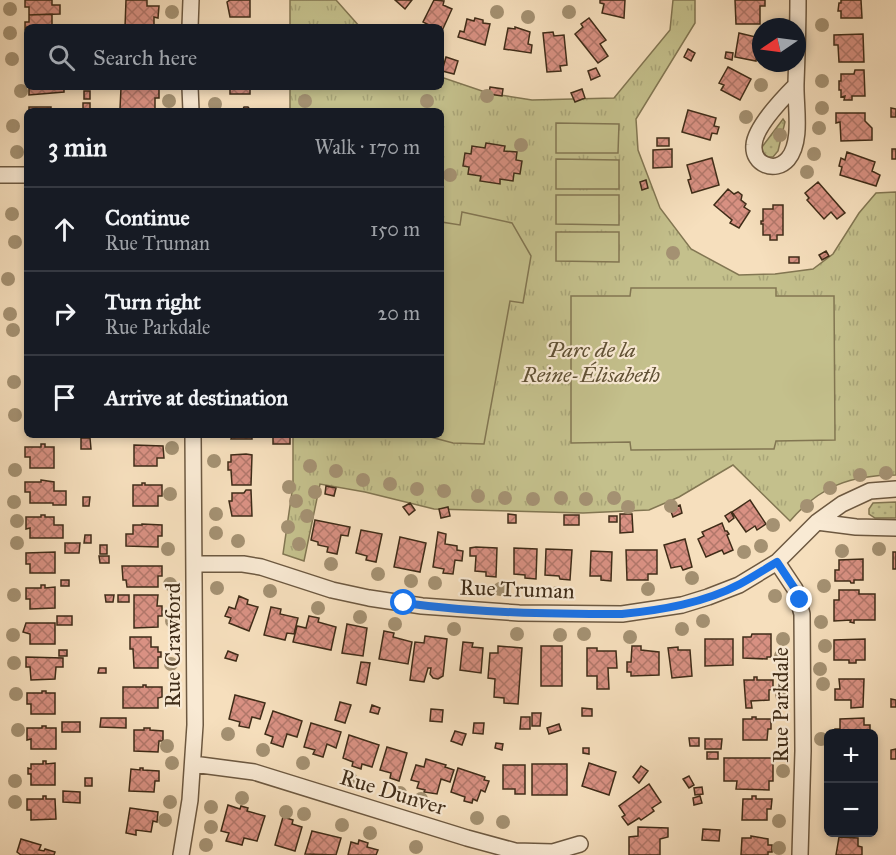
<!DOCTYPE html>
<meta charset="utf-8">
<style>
:root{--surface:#171b24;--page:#20242c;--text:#f1f3f6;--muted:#9ea1a6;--line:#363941}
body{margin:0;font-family:"IM FELL Great Primer",serif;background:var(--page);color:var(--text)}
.controls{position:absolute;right:18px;bottom:18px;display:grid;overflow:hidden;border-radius:9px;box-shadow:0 3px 9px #0003}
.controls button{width:54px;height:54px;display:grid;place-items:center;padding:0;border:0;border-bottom:2px solid var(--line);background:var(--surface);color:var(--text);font:30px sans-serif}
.compass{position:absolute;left:752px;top:18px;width:54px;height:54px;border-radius:50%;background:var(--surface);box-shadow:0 3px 9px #0003;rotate:257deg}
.stop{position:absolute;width:18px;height:18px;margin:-14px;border:4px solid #1a73e8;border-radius:50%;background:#fff}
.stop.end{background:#1a73e8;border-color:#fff;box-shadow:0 2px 6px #0008}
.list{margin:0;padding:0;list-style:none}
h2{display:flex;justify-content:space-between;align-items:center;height:78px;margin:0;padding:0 24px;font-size:26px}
h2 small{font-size:20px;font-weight:400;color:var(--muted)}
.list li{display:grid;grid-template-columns:39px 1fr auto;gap:18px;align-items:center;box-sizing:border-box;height:84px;padding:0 24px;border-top:2px solid var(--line)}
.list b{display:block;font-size:22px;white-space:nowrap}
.list p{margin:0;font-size:20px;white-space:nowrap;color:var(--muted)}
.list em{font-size:20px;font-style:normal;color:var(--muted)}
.icon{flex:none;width:33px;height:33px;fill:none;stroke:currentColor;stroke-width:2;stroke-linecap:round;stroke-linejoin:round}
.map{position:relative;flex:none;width:896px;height:855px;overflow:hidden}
.search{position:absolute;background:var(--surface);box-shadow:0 3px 9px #0003;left:24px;top:24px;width:420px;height:66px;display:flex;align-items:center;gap:15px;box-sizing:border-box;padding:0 21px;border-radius:9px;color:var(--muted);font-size:22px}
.panel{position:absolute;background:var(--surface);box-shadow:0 3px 9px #0003;left:24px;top:108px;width:420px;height:330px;border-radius:9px}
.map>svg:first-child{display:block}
.grass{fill:url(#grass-dots);stroke:#827652;stroke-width:1.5}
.park{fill:url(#park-tufts);stroke:#827652;stroke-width:1.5}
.garden{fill:#c4c08c;stroke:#827652;stroke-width:1.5}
.building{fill:url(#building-cross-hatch);stroke:#3f2c18;stroke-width:1.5}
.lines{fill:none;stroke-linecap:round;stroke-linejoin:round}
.street-casing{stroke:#6d5941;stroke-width:18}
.street{stroke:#f9ead4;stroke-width:15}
.tree{fill:#a49172}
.route{stroke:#1a73e8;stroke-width:8}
.labels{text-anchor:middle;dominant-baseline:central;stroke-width:4.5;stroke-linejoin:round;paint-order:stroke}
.park-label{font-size:22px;font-style:italic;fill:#605135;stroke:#f9ead4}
.street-label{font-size:22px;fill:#3f2c18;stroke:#f9ead4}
</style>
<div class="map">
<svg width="896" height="855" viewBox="0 0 896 855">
<defs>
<pattern id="grass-dots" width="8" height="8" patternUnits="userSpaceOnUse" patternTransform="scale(1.5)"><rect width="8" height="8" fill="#c4c08c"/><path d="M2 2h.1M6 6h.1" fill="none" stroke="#a9a578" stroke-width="1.8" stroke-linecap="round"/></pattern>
<pattern id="park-tufts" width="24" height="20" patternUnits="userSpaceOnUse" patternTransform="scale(1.5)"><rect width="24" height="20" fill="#c4c08c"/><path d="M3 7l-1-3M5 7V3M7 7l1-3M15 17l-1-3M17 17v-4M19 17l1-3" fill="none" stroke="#a9a578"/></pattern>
<pattern id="building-cross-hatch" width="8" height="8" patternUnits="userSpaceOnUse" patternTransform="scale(1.5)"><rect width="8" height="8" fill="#d99183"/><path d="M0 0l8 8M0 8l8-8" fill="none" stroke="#b1776a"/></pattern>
</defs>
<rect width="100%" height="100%" fill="#f6dfbd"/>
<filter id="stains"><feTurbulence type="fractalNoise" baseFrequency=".00333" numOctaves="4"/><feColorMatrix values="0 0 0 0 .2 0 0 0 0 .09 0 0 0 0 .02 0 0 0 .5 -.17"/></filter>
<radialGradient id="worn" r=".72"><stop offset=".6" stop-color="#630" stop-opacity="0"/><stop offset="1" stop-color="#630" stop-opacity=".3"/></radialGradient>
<path class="grass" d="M783 119 785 122 778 151 773 157H768L763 153 762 147Z
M896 502V518H875L869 514V509L873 503Z"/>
<path class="park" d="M290 0H336L360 27H290Z
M673 0H695V23L636 119 638 150 660 208 691 249 739 275 775 274 813 269 833 254 859 213 876 193 896 192V475C851 475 820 486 790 521L733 465 679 497 649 510 583 513 434 509 365 492 320 484 304 561 283 554 293 485V435H441V111H290V87H441V77L488 93 532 100 614 98 670 30Z"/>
<path class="garden" d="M556 123 619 124 618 153H556Z
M556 159 619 160V189H556Z
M556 195H619V225L556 224Z
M462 212 512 223 531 256 523 303 510 301 484 444 453 443 423 435H441V222L460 225Z
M556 232H619V262L556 261Z
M631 288H776V296H834L835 440 776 441 774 449 631 450 630 442 571 443V296H630Z"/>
<path class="building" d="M25 0H52V5H60V14L29 15V7H25Z
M126 0H147V6H159L158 18 154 17V27H125Z
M230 0H250V17H230L227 2Z
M395 0H412L405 9Z
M434 0 444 1 443 5 452 9 441 33V27H429V25L423 22Z
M600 0H625L624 18 602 13 604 4 600 3Z
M735 0H765V6H760V24H736Z
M841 0H861L862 18H841V11H838L839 3H841Z
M52 14V27H27L25 29V22H29V15Z
M475 18 483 20V23L490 24 485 45 458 37 460 31 464 32 467 19 474 21Z
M589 18 606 40 600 44 608 56 598 63 575 34 583 27 581 24Z
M515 27 530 32 528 44 532 45 531 53 504 49 508 28 515 29Z
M553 32 554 36 564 35 567 65 560 66 561 71 547 72 543 33Z
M739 33 760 38 759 45 761 46 760 50V54L757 53 756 61 735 57Z
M863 34 864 62H839L838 45H834V35Z
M688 49 695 53 691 61 684 57Z
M726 52 733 53 732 60 725 58Z
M446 57 458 61 454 74 442 71Z
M728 67 751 79 740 100 721 90 724 85 719 83Z
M596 68 600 76 591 80 588 71Z
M855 70H864L865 96H852V100H844L845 96 841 97V90H839V81H841V74H854Z
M29 87H64V92L29 95Z
M136 87 159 88V98H155V109H120L121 88Z
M230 87H250V94H230Z
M490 87 503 89 502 96 489 94Z
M582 89 585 98 575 102 571 93Z
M84 91H90V99H84Z
M83 103H90V111H83Z
M29 107H51V111H29Z
M244 107H248L251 111H230V109H243Z
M891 108 896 109V117H891Z
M688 110 716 118 714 126 719 127 717 134 712 133 710 140 682 132Z
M836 113H865V121L872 128V140L841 141 840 122 836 123Z
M657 138H669V146H657Z
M486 143 505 146 504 151 517 152 516 160 522 161 520 174 514 173 513 181 500 179V184L480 181 481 176 468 174 469 167 463 166 465 153 471 154 472 146 485 148Z
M672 149V167L653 168V150Z
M892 149H896V159H892Z
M847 152 875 162 872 171 880 175 876 186 840 175 842 167 839 166 841 158 845 160Z
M712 158 719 185 692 193 688 180 691 179 687 165Z
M646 180 648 188 642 190 640 182Z
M818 182 845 213 837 219 831 212 824 219 807 200 809 198 805 193Z
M728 189 734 194 738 192 742 195 741 200 746 204 744 207 750 211 739 228 730 223 732 220 714 205Z
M773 205H783V235H777V240H770V235H763V224H761V221H763V209H773Z
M826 251 829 256 822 260 819 255Z
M789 257H799V263H789Z
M232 435H252V439H231Z
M273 435H290V444H273Z
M81 438H90L91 449H81Z
M41 444H45V447H54V468H30V457H25V447H41Z
M134 445 163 446 164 458H157V466H134Z
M246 454 252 455 251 485H232L231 470H228V462H231V455Z
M41 480 54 482V491H66V505H53V503H30V492H25V482H41Z
M142 483H145V485H162V496H158V506H133V485H142Z
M326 486 336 488 334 496 325 494Z
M246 490H251L252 516H232L229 501H232V493H244Z
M83 497H90L89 506H83Z
M750 500 766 524 757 530 755 526 746 532 732 512Z
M410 503 415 510 409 515 403 507Z
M680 505 682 513 673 517 670 509Z
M448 507 450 516 441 518 439 509Z
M731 512 734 518 729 522 725 516Z
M508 514 516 515V523H508Z
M620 514H632L633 532 620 533Z
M41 515H45V517H54V525H63V538H30V528L26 529V517H41Z
M564 515H579V525H564Z
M609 516H617V522H609Z
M315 520 350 527 348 536 341 535 337 554 327 552 328 547 318 545V542L311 540Z
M722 523 725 531H727L729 534 727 535 733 550 724 554 722 550 706 557 698 539 704 536 702 532Z
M142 524 162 525V536H158V547L126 546V534H133V525H142Z
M361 530 382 534 376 562 366 560 367 556 356 553Z
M438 532 446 534 445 544 457 546V550L463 551 462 561 455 560 453 574 443 573 444 569 433 567Z
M85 535H91V543H84Z
M400 537 426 543 420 572 394 567Z
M685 539 692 567 683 570 681 566 671 568 664 545Z
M65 543H80L79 553H65Z
M100 545H107V554H100Z
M476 547 497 548 496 577 486 576V572L475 571 476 556H470V548Z
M514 548 537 549 536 579 525 578V575L514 574Z
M546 549 572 550 570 580 560 579 559 576 545 575Z
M626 550H657V574H648V580H627Z
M591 551 612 552 611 581 601 580V576H590Z
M55 552V573H30V564H26V553Z
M893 552H896V569H893Z
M99 556H109V563H100Z
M863 559V580H854V583H851L850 581H835V570H839V560Z
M122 566H162V576H158V587H127L126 580H123Z
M61 580H69V586H61Z
M41 585H45V588L55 587V608L30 609V599H26V588H41Z
M839 590H859V594H875V620H854V623L850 622 851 620 834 621V600H839Z
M105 595H114L113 602H106Z
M118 595H129V602H118Z
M134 595H158L157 606H162V616H158V627L134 628Z
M239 596 248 600 247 604 258 607 249 631 229 623 231 618 225 616 229 607 235 609Z
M271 607 281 609 280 614 298 618 294 634 287 633 285 640 264 635Z
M57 616H72V625H57Z
M309 616 319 618 318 622 336 627 331 650 293 642 297 626 306 628Z
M26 623H55V644H30V634L23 632Z
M347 624 367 628 363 656 342 653Z
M384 631 394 633 393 637 412 642 408 664 379 659Z
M752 634H771V657H767V659L743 658V637H751Z
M425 636 447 639 443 676 438 679 433 678 430 674 431 668H428L424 682 410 680 415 642 424 643Z
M130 637H151V647H158V652H161V657H158V668H134L133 649H130Z
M705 639H733V665L705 666Z
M865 639V660H856V663H849V660H834V640Z
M463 642 473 643 472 647 483 648 481 673 460 670Z
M498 646 522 648 518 704 504 703V698L494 697 495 679 488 678 490 653H498Z
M541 646H562V686H541Z
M632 646H641V650L659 652V675L631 676V672H627V662H631Z
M678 647V650H690L692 676 672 678 668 648Z
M587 648H597V651H616L617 668H608L609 689H597V676H587Z
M59 650H67V656H59Z
M228 651 238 655 236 661 225 658Z
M26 657 63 658V667H56L55 679 31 680 30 667H26Z
M361 662 370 663 366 685 357 683Z
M99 668H106V673H98Z
M754 677H757V680H773V689L769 690V700L751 701 752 708H746L744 680H754Z
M839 679H864L863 707 851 708V700H835V689H840Z
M143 685H146V687H162V697L158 698V708H123V687H143Z
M42 691H46V693H55V714H31V704H27V693H42Z
M235 695 265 703 260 719 252 717 249 728 239 726 240 722 229 719Z
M891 699 896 700V707H891Z
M340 702 351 705 345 723 335 720Z
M372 705 380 708 378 714 370 712Z
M582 708 592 709V716H582Z
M431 709 443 710 442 722 430 721Z
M273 711 302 721 297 737 287 734 283 747 271 743 273 737 265 734Z
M532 713H541L540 726H532Z
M521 717H530V729H520Z
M752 717H756V719H771V729H768L767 740H743V719H752Z
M101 718H126V728L100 727Z
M864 718V725H870V733L835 734V729H840V719Z
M62 722H80V732H62Z
M311 723 341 732 336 748 327 744 323 757 313 754 315 750 304 747Z
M474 723H484L483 734 473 733Z
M559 724 561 730 549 734 547 728Z
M42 726H46V728H56V749H31V739L27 740V728H42Z
M144 728H150V730L163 731V741H159L158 752 134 751V730H144Z
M455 731 466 734 462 745 451 741Z
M349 735 379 745 372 767 362 764 361 769 352 766 353 762 343 758Z
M689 738H699V746H690Z
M705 739H722L721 749H705Z
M496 743 503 744 502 750 495 748Z
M387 747 407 753 399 781 390 778 391 773 380 770Z
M583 748H589V754L583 753Z
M896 749V759H891V750Z
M707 752H718V759H707Z
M724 758H773V781H769V790L736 789 737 781H724Z
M426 759 446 765 445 767 454 770 450 782 441 779 437 794 424 792 425 790 417 788 419 782 411 780 416 765 424 767Z
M43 761H46V764L55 763V785H31V774H28V768L31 769V764H43Z
M589 763 616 772 609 795 582 786Z
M532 764H567V795H532Z
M503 765H525V794H515V789H503Z
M641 766 648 771 639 783 633 777Z
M140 768H143V770L159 771V781H155L154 792 129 791 131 769 140 770Z
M458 768 485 777 484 780 489 781 485 792 481 790 477 801 473 799 472 803 464 801 465 797 451 792Z
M689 776 694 785 689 788 683 779Z
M85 778H92V786H85Z
M649 784 661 802 652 808 654 811 641 820 639 818 628 825 622 817 625 815 619 806Z
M702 787 703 794 695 795 694 788Z
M63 791 80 792V803L63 802Z
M43 796H46V799H55L56 819 31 820V810H27V799H43Z
M700 796 702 803 694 805 693 798Z
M752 796H756V799H772L771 809H767V820H742L743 799H752Z
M228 805 240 809 241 806 248 808 247 811 265 816 257 841 244 838 242 845 226 841 229 833 221 831Z
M130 808 158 812 157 822 153 821 151 832 136 830V835L126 833Z
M283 817 293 820 292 824 302 827 295 851 275 845Z
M638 827 668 828V837L660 839V855H629V837L638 836Z
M703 829 720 830 719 841 702 840Z
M312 831 341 838 336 855 305 854Z
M751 836 768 839V845H772V852H768V855H741L742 838H751Z
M839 837 858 838V846L862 847V855H836Z
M21 839 41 845 39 850 44 851 45 849 55 852 54 855H21L17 852Z
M359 840 368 843 367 847 378 850 376 855H348L351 842 358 844Z"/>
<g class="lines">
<g class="street-casing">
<path id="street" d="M190 27 191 0
M796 85C783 98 755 127 754 145 752 164 775 174 788 159 803 141 795 105 796 83 797 55 798 28 798 0
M190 87 191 111
M0 175H27
M817 522 856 527 896 528
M777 562 795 589 802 614 803 751 800 855
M194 564H243L261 567 332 590 369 598 422 606 519 613 622 614 682 605 708 597 739 585 777 562 817 522 842 504 870 491 896 489
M193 764 254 772 467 838 515 851 553 852 580 844
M181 855 190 800 195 725 193 435"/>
</g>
<use href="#street" class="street"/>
</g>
<g class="tree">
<circle cx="10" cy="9" r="7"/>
<circle cx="172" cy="12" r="7"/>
<circle cx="497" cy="12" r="7"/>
<circle cx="569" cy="12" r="7"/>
<circle cx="528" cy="17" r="7"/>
<circle cx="822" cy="25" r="7"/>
<circle cx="10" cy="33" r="7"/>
<circle cx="12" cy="59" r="7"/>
<circle cx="822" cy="81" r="7"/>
<circle cx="761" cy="85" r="7"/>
<circle cx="21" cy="91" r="7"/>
<circle cx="487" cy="96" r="7"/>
<circle cx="169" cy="101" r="7"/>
<circle cx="305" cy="101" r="7"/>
<circle cx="427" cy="101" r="7"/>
<circle cx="215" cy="104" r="7"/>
<circle cx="822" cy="108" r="7"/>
<circle cx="746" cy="117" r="7"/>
<circle cx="13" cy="126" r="7"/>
<circle cx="819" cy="128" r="7"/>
<circle cx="780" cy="135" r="7"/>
<circle cx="521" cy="145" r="7"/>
<circle cx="17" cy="152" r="7"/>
<circle cx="814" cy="154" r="7"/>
<circle cx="807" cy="172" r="7"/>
<circle cx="450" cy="175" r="7"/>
<circle cx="12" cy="214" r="7"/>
<circle cx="15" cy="242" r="7"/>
<circle cx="673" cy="253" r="7"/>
<circle cx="8" cy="279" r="7"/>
<circle cx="10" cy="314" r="7"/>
<circle cx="13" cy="330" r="7"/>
<circle cx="14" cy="382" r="7"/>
<circle cx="15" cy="415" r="7"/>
<circle cx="172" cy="448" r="7"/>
<circle cx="214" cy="461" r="7"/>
<circle cx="310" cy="466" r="7"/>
<circle cx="15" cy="470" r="7"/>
<circle cx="336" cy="471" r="7"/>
<circle cx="886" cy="473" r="7"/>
<circle cx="860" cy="475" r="7"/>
<circle cx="363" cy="480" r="7"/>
<circle cx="390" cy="484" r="7"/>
<circle cx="289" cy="487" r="7"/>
<circle cx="830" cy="488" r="7"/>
<circle cx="417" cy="489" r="7"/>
<circle cx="444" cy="491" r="7"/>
<circle cx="315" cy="492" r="7"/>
<circle cx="170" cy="494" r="7"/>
<circle cx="478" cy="496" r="7"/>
<circle cx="505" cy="498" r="7"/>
<circle cx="561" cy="498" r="7"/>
<circle cx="614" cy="498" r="7"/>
<circle cx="533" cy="499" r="7"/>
<circle cx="586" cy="499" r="7"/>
<circle cx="296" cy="501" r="7"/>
<circle cx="14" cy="502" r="7"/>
<circle cx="671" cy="506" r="7"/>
<circle cx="807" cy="506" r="7"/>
<circle cx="628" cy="507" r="7"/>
<circle cx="216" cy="514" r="7"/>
<circle cx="307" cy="516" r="7"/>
<circle cx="17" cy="521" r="7"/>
<circle cx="773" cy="525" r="7"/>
<circle cx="288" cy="527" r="7"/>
<circle cx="216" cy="533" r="7"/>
<circle cx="238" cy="541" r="7"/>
<circle cx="17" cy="543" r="7"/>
<circle cx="299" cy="544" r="7"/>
<circle cx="761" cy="546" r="7"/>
<circle cx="168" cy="549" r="7"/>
<circle cx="879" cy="549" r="7"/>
<circle cx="842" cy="551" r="7"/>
<circle cx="744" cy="552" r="7"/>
<circle cx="331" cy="564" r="7"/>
<circle cx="378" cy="574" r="7"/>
<circle cx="692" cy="578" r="7"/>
<circle cx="411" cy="581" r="7"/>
<circle cx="435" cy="583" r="7"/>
<circle cx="170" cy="584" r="7"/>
<circle cx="824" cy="586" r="7"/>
<circle cx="217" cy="588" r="7"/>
<circle cx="500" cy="589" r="7"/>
<circle cx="648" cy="589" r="7"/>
<circle cx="270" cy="591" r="7"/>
<circle cx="557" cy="593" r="7"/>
<circle cx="14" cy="595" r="7"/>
<circle cx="775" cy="596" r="7"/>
<circle cx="318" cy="608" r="7"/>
<circle cx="360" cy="617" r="7"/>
<circle cx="172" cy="621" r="7"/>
<circle cx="703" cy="621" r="7"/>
<circle cx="821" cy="622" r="7"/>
<circle cx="395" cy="624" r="7"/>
<circle cx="454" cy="629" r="7"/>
<circle cx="682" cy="629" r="7"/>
<circle cx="517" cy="634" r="7"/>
<circle cx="584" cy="634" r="7"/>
<circle cx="13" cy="635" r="7"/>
<circle cx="560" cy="635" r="7"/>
<circle cx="630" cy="637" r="7"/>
<circle cx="783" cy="639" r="7"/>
<circle cx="825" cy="646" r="7"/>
<circle cx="781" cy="656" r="7"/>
<circle cx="14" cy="663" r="7"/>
<circle cx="171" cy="664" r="7"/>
<circle cx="820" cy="669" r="7"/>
<circle cx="823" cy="684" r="7"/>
<circle cx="16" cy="694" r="7"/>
<circle cx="782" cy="695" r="7"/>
<circle cx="18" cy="730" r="7"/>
<circle cx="228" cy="734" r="7"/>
<circle cx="821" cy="739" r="7"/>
<circle cx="167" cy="746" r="7"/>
<circle cx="263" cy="750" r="7"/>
<circle cx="172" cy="763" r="7"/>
<circle cx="303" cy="763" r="7"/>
<circle cx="783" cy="771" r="7"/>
<circle cx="350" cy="778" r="7"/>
<circle cx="15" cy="781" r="7"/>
<circle cx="400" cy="793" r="7"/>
<circle cx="242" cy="798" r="7"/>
<circle cx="421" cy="799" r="7"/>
<circle cx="15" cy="802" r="7"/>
<circle cx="170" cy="802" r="7"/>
<circle cx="211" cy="807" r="7"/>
<circle cx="286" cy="812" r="7"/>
<circle cx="304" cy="814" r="7"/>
<circle cx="477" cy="818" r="7"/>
<circle cx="165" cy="820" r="7"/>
<circle cx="779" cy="821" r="7"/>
<circle cx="503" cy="822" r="7"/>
<circle cx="342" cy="825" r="7"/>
<circle cx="211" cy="827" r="7"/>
<circle cx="370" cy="833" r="7"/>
<circle cx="206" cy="845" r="7"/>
<circle cx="416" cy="847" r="7"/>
<circle cx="779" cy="848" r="7"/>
</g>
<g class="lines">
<path class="route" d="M404 603C476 613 549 614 622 614 662 610 704 603 740 584 753 577 765 569 777 562L795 589 800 600"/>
</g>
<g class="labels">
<g class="park-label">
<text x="591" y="349">Parc de la<tspan x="591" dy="25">Reine-Élisabeth</tspan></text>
</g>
<g class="street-label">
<text transform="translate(517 589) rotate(2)">Rue Truman</text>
<text transform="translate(172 645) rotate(-90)">Rue Crawford</text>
<text transform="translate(780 705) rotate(-90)">Rue Parkdale</text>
<text transform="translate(393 792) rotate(17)">Rue Dunver</text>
</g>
</g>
<rect width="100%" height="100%" filter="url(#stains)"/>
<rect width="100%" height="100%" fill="url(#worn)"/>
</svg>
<div class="controls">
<button>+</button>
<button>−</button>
</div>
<svg class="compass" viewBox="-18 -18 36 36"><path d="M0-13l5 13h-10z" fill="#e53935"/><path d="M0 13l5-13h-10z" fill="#9ea1a6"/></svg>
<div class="stop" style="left:404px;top:603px"></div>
<div class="stop end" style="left:800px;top:600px"></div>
<div class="search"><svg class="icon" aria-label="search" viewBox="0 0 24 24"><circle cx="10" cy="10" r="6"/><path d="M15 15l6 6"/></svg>Search here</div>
<section class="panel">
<h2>3 min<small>Walk · 170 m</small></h2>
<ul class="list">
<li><svg class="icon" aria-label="ahead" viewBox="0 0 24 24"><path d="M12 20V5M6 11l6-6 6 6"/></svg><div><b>Continue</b><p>Rue Truman</p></div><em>150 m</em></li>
<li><svg class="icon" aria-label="right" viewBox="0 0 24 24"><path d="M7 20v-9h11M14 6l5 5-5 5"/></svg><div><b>Turn right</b><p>Rue Parkdale</p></div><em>20 m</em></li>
<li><svg class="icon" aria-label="arrive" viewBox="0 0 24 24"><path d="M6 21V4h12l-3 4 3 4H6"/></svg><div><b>Arrive at destination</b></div></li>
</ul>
</section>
</div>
